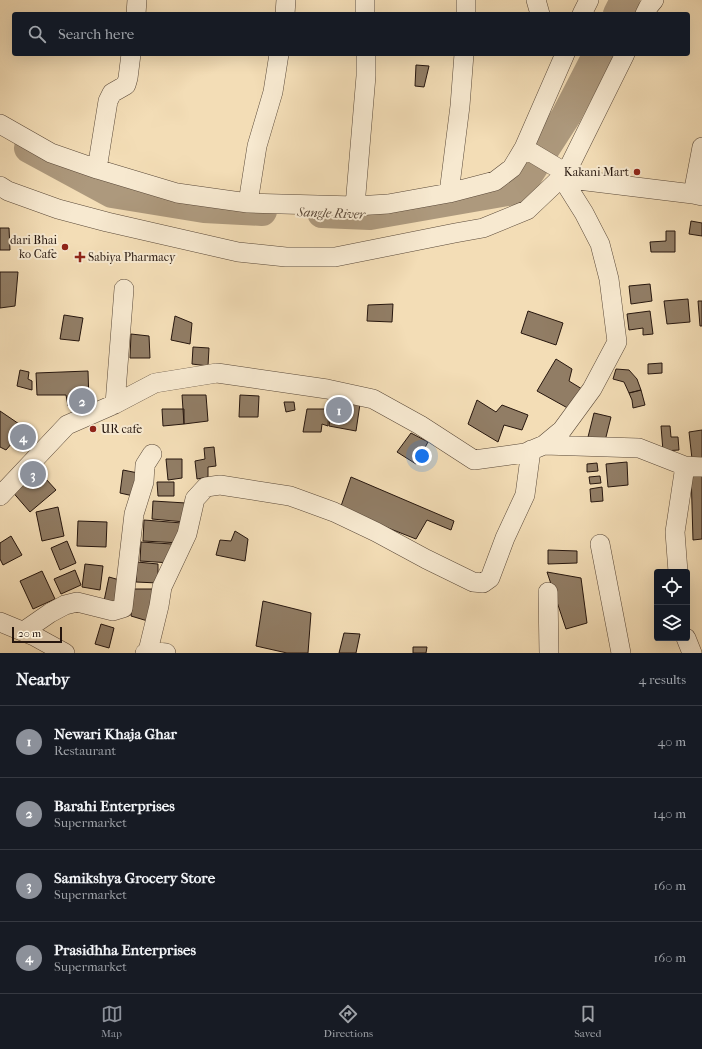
<!DOCTYPE html>
<style>
:root{--surface:#171b24;--page:#242831;--text:#f1f3f6;--muted:#9ea1a6;--line:#363941;--accent:#8c9099}
body{margin:0;font-family:"IM FELL French Canon",serif;background:var(--page);color:var(--text)}
.controls{position:absolute;right:12px;bottom:12px;display:grid;overflow:hidden;border-radius:4px;box-shadow:0 4px 16px #0002}
.controls button{width:36px;height:36px;display:grid;place-items:center;padding:0;border:0;border-bottom:1px solid var(--line);background:var(--surface);color:var(--text);font:20px sans-serif}
.scale{position:absolute;left:12px;bottom:10px;width:50px;box-sizing:border-box;padding-left:4px;border:2px solid #26160e;border-top:0;font-size:11px;line-height:14px;white-space:nowrap;color:#26160e;-webkit-text-stroke:3px #f7e9d0;paint-order:stroke}
.you{position:absolute;left:422px;top:456px;width:14px;height:14px;margin:-10px;border:3px solid #fff;border-radius:50%;background:#1a73e8;box-shadow:0 0 0 6px #1a73e833}
.badge{display:grid;place-items:center;width:26px;height:26px;border-radius:50%;background:var(--accent);color:#fff;font-size:13px;font-weight:700}
.pin{position:absolute;translate:-50% -50%;border:2px solid #fff;box-shadow:0 1px 4px #0006}
.list{margin:0;padding:0;list-style:none}
h2{display:flex;justify-content:space-between;align-items:center;height:52px;margin:0;padding:0 16px;font-size:17px}
h2 small{font-size:13px;font-weight:400;color:var(--muted)}
.list li{display:grid;grid-template-columns:26px 1fr auto;gap:12px;align-items:center;box-sizing:border-box;height:72px;padding:0 16px;border-top:1px solid var(--line)}
.list b{display:block;font-size:15px;white-space:nowrap}
.list p{margin:0;font-size:13px;white-space:nowrap;color:var(--muted)}
.list em{font-size:13px;font-style:normal;color:var(--muted)}
.icon{flex:none;width:22px;height:22px;fill:none;stroke:currentColor;stroke-width:2;stroke-linecap:round;stroke-linejoin:round}
.map{position:relative;flex:none;width:702px;height:653px;overflow:hidden}
.search{position:absolute;background:var(--surface);box-shadow:0 4px 16px #0002;left:12px;right:12px;top:12px;height:44px;display:flex;align-items:center;gap:10px;box-sizing:border-box;padding:0 14px;border-radius:4px;color:var(--muted);font-size:15px}
.sheet{height:340px;background:var(--surface)}
nav{display:flex;justify-content:space-around;align-items:center;box-sizing:border-box;height:56px;border-top:1px solid var(--line);background:var(--surface);font-size:11px;color:var(--muted)}
nav a{display:grid;justify-items:center;gap:2px}
nav .on{color:var(--accent)}
.map>svg:first-child{display:block}
.lines{fill:none;stroke-linecap:round;stroke-linejoin:round}
.river{stroke:#ad997d;stroke-width:30}
.building{fill:#917d65;stroke:#26160e}
.street-casing{stroke:#594838;stroke-width:20}
.street{stroke:#f7e9d0;stroke-width:19}
.poi-dot{fill:#8f2418;stroke:#f7e9d0;stroke-width:1.5}
.labels{text-anchor:middle;dominant-baseline:central;stroke-width:4;stroke-linejoin:round;paint-order:stroke}
.poi-label{font-size:12px;fill:#26160e;stroke:#f7e9d0;text-anchor:end}
.water-label{font-size:13px;font-style:italic;fill:#5c4a3a;stroke:#f7e9d0}
</style>
<div class="map">
<svg width="702" height="653" viewBox="0 0 702 653">
<rect width="100%" height="100%" fill="#f3ddb6"/>
<filter id="stains"><feTurbulence type="fractalNoise" baseFrequency=".005" numOctaves="4"/><feColorMatrix values="0 0 0 0 .2 0 0 0 0 .09 0 0 0 0 .02 0 0 0 .5 -.17"/></filter>
<radialGradient id="worn" r=".72"><stop offset=".6" stop-color="#630" stop-opacity="0"/><stop offset="1" stop-color="#630" stop-opacity=".3"/></radialGradient>
<g class="lines">
<path class="river" d="M618 14 625 0
M29 148 112 193 204 208 262 211
M322 213 370 215 519 189 566 116 598 54"/>
</g>
<path class="building" d="M416 65 429 66 424 87 415 86Z
M691 221 702 223V236L689 234Z
M0 228H9L10 250H0Z
M666 231H675V252H651L650 242 666 241Z
M0 272H18L15 306 0 308Z
M650 284 652 301 631 304 629 286Z
M688 299 690 322 667 324 664 301Z
M698 301H702V326H700Z
M393 304 392 322 367 321 368 305Z
M528 311 563 323 556 345 521 333Z
M650 311 653 334 643 335V328L629 330 627 314Z
M64 315 83 318 79 341 60 339Z
M175 316 192 323 190 344 171 340Z
M131 334 149 336 150 358H130Z
M193 347 209 348 208 366 192 364Z
M556 359 572 369 569 381 582 389 573 411 537 391Z
M662 363V373L648 374V364Z
M616 369 629 370 637 379 641 390 629 393 624 382 613 379Z
M20 370 29 372 28 379 32 381V390L17 386Z
M88 371 89 403 68 406 66 395H37L36 373Z
M641 390 645 405 633 408 632 400 629 393Z
M182 395H206L208 421 184 424Z
M240 395 259 396 258 417H239Z
M477 400 496 412 502 405 528 415 522 430 504 425 498 442 468 424Z
M333 401 360 404 356 431 329 426Z
M284 402H294L295 410 286 412Z
M162 409H184V424L163 426Z
M307 409H329L328 426 322 424 321 432H303Z
M0 411 25 428 6 450 0 447Z
M594 413 611 417 605 441 588 437Z
M661 426H670L671 437H678L679 450 663 451Z
M702 430V458L692 459 689 432Z
M411 433 428 442 416 464 397 452Z
M214 447 216 466 208 467V477L197 479 195 461 205 459 204 448Z
M166 459H182V478L168 480Z
M627 462 628 485 608 487 606 464Z
M597 463 598 471 587 472V464Z
M35 467 56 490 30 512 10 489Z
M123 470 143 474 138 497 120 493Z
M702 470V539L693 540 691 471Z
M600 476 601 483 590 484 589 477Z
M351 477 454 521 451 530 427 520 416 539 340 509Z
M157 482H174V496H158Z
M602 487 603 501 591 502 590 489Z
M153 501 186 503 185 522 152 519Z
M58 507 64 536 42 541 36 512Z
M144 520 182 523 181 543 143 541Z
M78 521 107 522 106 547 77 546Z
M235 531 248 539 245 561 216 555 220 540 231 541Z
M11 536 22 555 3 565 0 559V543Z
M67 541 76 563 60 570 51 548Z
M141 542 172 544 171 563 140 561Z
M548 550 577 551V563L548 564Z
M137 562 158 564V583L136 582Z
M85 564 103 566 100 590 82 587Z
M75 570 81 585 61 594 54 579Z
M42 571 55 599 33 609 20 581Z
M547 572 581 578 587 623 566 629Z
M109 577 123 581 118 604 104 601Z
M134 589H153L151 622 131 616Z
M263 601 311 613 308 653H287L256 646Z
M101 624 114 628 109 648 95 644Z
M344 633 360 634 356 653H339Z
M413 647H427L426 653H413Z"/>
<g class="lines">
<g class="street-casing">
<path id="street" d="M365 0V14
M536 0 540 14
M136 14 137 0
M285 14 286 0
M466 14V0
M582 14 589 0
M645 14 649 6 654 0
M0 124 51 153 97 169 177 193 248 203 355 206 388 204 449 193 495 181 512 168 524 148 565 54
M524 148 566 173
M97 169 108 101 112 93 126 85 128 78 131 54
M0 186 8 191 58 209 107 222 238 252 286 257H335L455 233 483 228 527 210 566 173 625 54
M449 193 460 106 464 54
M693 194 702 147
M248 203 257 146 273 92 279 54
M355 206 366 76V54
M115 404 124 289
M544 445 562 430 592 389 617 342 609 279 600 244 584 213 562 178 693 194 702 196
M0 496 67 425 115 404 155 383 217 373 327 389 373 399 420 425 474 460 525 453 544 445 639 448 685 466 702 467
M600 544 621 653
M678 572 675 532 685 466
M548 592 549 653
M0 622 34 636 65 653
M24 631 50 613 65 605 77 602 113 611 123 608 134 514 144 482 145 465 152 454
M686 638 692 653
M148 651 166 653
M145 653 148 651 159 606 162 587 187 534 195 499 206 487 220 485 290 496 334 512 376 532 426 559 473 582 483 583 490 578 505 538 525 495 531 450"/>
</g>
<use href="#street" class="street"/>
</g>
<g class="poi-dot">
<circle cx="637" cy="172" r="4"/>
<circle cx="65" cy="247" r="4"/>
<path d="M78 251h4v4h4v4h-4v4h-4v-4h-4v-4h4z"/>
<circle cx="93" cy="429" r="4"/>
</g>
<g class="labels">
<g class="poi-label">
<text x="629" y="172">Kakani Mart</text>
<text x="57" y="240">dari Bhai<tspan x="57" dy="14">ko Cafe</tspan></text>
<text x="88" y="257" text-anchor="start">Sabiya Pharmacy</text>
<text x="101" y="429" text-anchor="start">UR cafe</text>
</g>
<g class="water-label">
<text transform="translate(331 213) rotate(2)">Sangle River</text>
</g>
</g>
<rect width="100%" height="100%" filter="url(#stains)"/>
<rect width="100%" height="100%" fill="url(#worn)"/>
</svg>
<div class="controls">
<button><svg class="icon" aria-label="locate" viewBox="0 0 24 24"><circle cx="12" cy="12" r="6"/><path d="M12 2v4M12 18v4M2 12h4M18 12h4"/></svg></button>
<button><svg class="icon" aria-label="layers" viewBox="0 0 24 24"><path d="M12 4l9 5-9 5-9-5zM3 14l9 5 9-5"/></svg></button>
</div>
<div class="scale">20 m</div>
<div class="you"></div>
<div class="pin badge" style="left:339px;top:410px">1</div>
<div class="pin badge" style="left:82px;top:401px">2</div>
<div class="pin badge" style="left:33px;top:474px">3</div>
<div class="pin badge" style="left:23px;top:437px">4</div>
<div class="search"><svg class="icon" aria-label="search" viewBox="0 0 24 24"><circle cx="10" cy="10" r="6"/><path d="M15 15l6 6"/></svg>Search here</div>
</div>
<section class="sheet">
<h2>Nearby<small>4 results</small></h2>
<ul class="list">
<li><span class="badge">1</span><div><b>Newari Khaja Ghar</b><p>Restaurant</p></div><em>40 m</em></li>
<li><span class="badge">2</span><div><b>Barahi Enterprises</b><p>Supermarket</p></div><em>140 m</em></li>
<li><span class="badge">3</span><div><b>Samikshya Grocery Store</b><p>Supermarket</p></div><em>160 m</em></li>
<li><span class="badge">4</span><div><b>Prasidhha Enterprises</b><p>Supermarket</p></div><em>160 m</em></li>
</ul>
</section>
<nav>
<a class="on"><svg class="icon" aria-label="map" viewBox="0 0 24 24"><path d="M3 6l6-2 6 2 6-2v14l-6 2-6-2-6 2zM9 4v14M15 6v14"/></svg>Map</a>
<a><svg class="icon" aria-label="directions" viewBox="0 0 24 24"><path d="M12 3l9 9-9 9-9-9zM9 14v-3h6M13 9l2 2-2 2"/></svg>Directions</a>
<a><svg class="icon" aria-label="saved" viewBox="0 0 24 24"><path d="M7 4h10v16l-5-4-5 4z"/></svg>Saved</a>
</nav>
